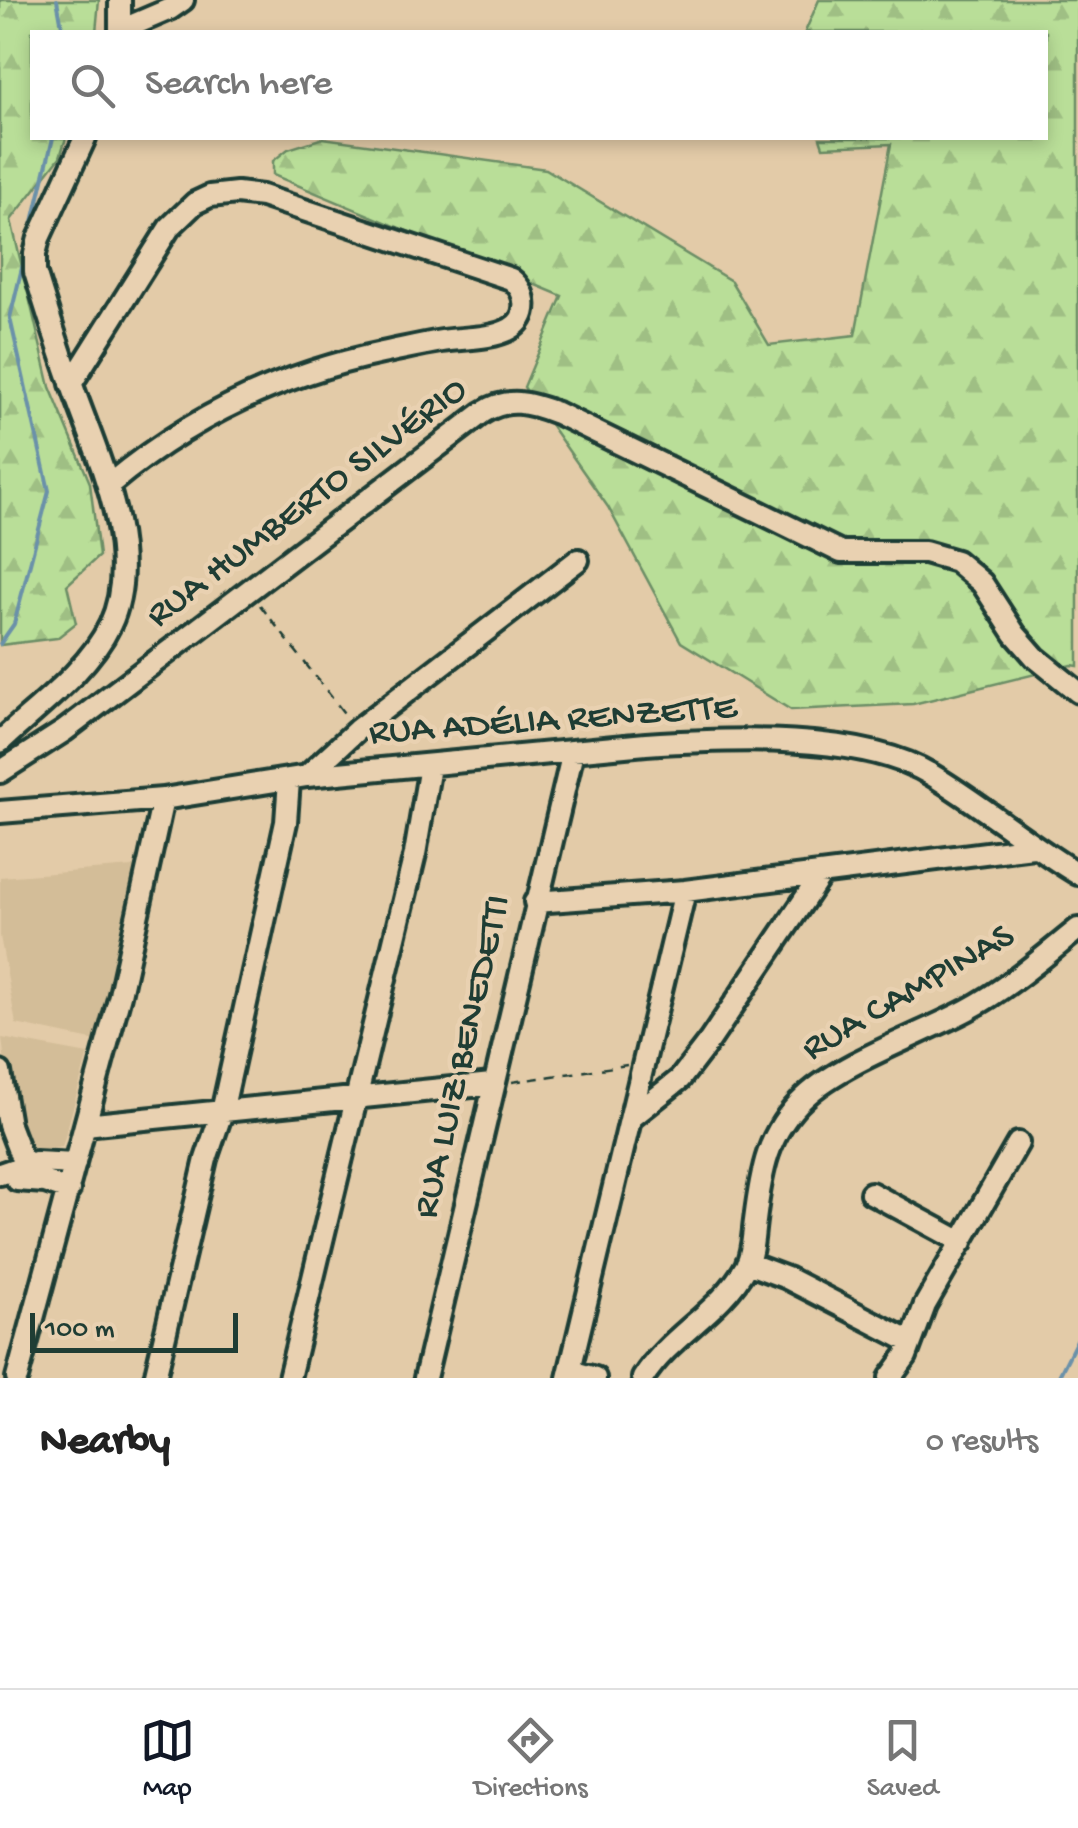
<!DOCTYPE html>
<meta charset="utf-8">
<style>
:root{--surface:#fff;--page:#f2f2f2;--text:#222;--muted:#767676;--line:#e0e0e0;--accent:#111827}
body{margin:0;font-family:"Gochi Hand",sans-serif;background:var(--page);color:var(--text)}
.scale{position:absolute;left:30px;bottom:25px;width:208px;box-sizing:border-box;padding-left:10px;border:5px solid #1f3d34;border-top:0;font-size:28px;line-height:35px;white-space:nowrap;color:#1f3d34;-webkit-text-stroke:8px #e9d1b1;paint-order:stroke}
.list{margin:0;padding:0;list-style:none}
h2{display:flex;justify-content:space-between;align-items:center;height:130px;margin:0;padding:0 40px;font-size:42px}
h2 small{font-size:32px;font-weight:400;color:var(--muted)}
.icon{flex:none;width:55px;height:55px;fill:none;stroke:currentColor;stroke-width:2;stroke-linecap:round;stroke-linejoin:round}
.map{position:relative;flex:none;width:1078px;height:1378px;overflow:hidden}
.search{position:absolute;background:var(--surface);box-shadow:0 5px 15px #0003;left:30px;right:30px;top:30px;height:110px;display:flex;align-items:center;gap:25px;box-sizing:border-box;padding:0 35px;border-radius:0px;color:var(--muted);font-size:38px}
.sheet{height:310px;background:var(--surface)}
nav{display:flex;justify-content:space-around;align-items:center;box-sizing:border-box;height:140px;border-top:2px solid var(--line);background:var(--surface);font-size:28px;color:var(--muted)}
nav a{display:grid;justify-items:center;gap:5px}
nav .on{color:var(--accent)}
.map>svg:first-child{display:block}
.built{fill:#d3bd98}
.forest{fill:url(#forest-firs);stroke:#6c8e66;stroke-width:2.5}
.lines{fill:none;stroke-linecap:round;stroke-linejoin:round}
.stream{stroke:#6b91a9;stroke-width:4}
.minor-casing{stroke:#1f3d34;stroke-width:28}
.path{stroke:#1f3d34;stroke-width:2.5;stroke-dasharray:10 8;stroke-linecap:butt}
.minor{stroke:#e9d1b1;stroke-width:20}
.labels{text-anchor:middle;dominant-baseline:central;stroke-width:9;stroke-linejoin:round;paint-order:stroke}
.street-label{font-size:38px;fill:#1f3d34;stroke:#e9d1b1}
</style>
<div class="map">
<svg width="1078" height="1378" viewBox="0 0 1078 1378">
<defs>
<pattern id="forest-firs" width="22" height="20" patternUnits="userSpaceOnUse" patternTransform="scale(2.5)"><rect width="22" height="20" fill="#b9de98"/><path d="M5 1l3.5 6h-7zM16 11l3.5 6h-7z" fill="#9fbf84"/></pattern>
</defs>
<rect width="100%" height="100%" fill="#e3cba8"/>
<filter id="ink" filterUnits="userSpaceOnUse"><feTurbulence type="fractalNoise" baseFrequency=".01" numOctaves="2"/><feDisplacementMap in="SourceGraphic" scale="20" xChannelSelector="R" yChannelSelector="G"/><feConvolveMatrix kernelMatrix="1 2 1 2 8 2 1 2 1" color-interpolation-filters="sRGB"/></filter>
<g filter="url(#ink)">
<path class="built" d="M146 866 101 1042 16 1024 0 936V877Z
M2 1038 88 1054 62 1147 41 1149 25 1145 11 1113Z"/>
<path class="forest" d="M0 0H99L96 32H32V138H66L60 157 11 220 50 387 90 483 99 556 67 585 76 623 57 638 0 645Z
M819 0H1078V666L1072 665 913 704 791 710 681 642 608 507 524 387 562 296 273 175V161L288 149 323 138 546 169 731 281 769 345 855 335 891 144 823 147 820 138H1046V32H805Z"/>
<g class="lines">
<path class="stream" d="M57 0 63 32
M0 644 14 624 49 491 10 318 53 138
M1058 1378 1078 1338"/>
<g class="minor-casing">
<path id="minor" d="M120 0V32
M121 30 170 9 183 0
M71 384 169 228 195 203 210 196 237 193 262 196 511 279C528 292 530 318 510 329 492 339 463 338 442 341 422 344 402 349 382 353 281 374 189 418 110 484
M0 742C37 707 88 671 110 625 144 553 97 456 73 388 59 350 47 311 35 272V254L39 238 85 138
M0 772 64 731 482 413C508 396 530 403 557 413L841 552H925L956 561 982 583 1015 634 1035 657 1078 692
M307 776 357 730 578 560
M0 812 163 799 307 776 646 744C727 739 862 732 932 775 982 805 1028 844 1078 874
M535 902 685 891 1033 847
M0 1072 9 1125 30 1180
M631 1118 680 1079 710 1040 821 875
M85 1125 492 1084
M0 1174 35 1162 75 1164
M17 1180 45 1182 69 1190
M871 1193 962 1242
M747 1263 787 1278 911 1342
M570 1371 595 1378
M17 1378 120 995 163 799
M155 1378 206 1159 222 1112 286 822 289 780
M289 1378 415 854 430 766
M425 1378 573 752
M568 1378 685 891
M643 1378C670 1335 721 1312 746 1266 753 1253 753 1235 755 1221 761 1172 767 1132 805 1097 842 1062 920 1035 967 1010 1007 989 1043 957 1078 929
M890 1378 906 1356 925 1305 1018 1143"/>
</g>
<path class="path" d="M260 605 347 717
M512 1082 627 1065"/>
<use href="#minor" class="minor"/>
</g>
</g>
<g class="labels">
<g class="street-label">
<text transform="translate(308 504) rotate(-37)">RUA HUMBERTO SILVÉRIO</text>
<text transform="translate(553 722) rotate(-4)">RUA ADÉLIA RENZETTE</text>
<text transform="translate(909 994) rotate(-30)">RUA CAMPINAS</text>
<text transform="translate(464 1057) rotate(-77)">RUA LUIZ BENEDETTI</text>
</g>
</g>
</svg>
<div class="scale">100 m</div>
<div class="search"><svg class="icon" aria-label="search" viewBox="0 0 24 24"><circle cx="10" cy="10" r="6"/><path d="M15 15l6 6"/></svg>Search here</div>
</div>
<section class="sheet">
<h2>Nearby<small>0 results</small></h2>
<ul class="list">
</ul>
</section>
<nav>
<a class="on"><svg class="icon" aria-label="map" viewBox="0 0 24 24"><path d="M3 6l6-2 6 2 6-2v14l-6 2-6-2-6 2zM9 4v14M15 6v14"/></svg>Map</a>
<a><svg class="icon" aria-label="directions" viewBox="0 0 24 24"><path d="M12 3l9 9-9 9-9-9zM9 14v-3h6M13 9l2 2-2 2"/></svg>Directions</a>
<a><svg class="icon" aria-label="saved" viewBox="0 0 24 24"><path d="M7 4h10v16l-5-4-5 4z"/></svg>Saved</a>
</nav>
